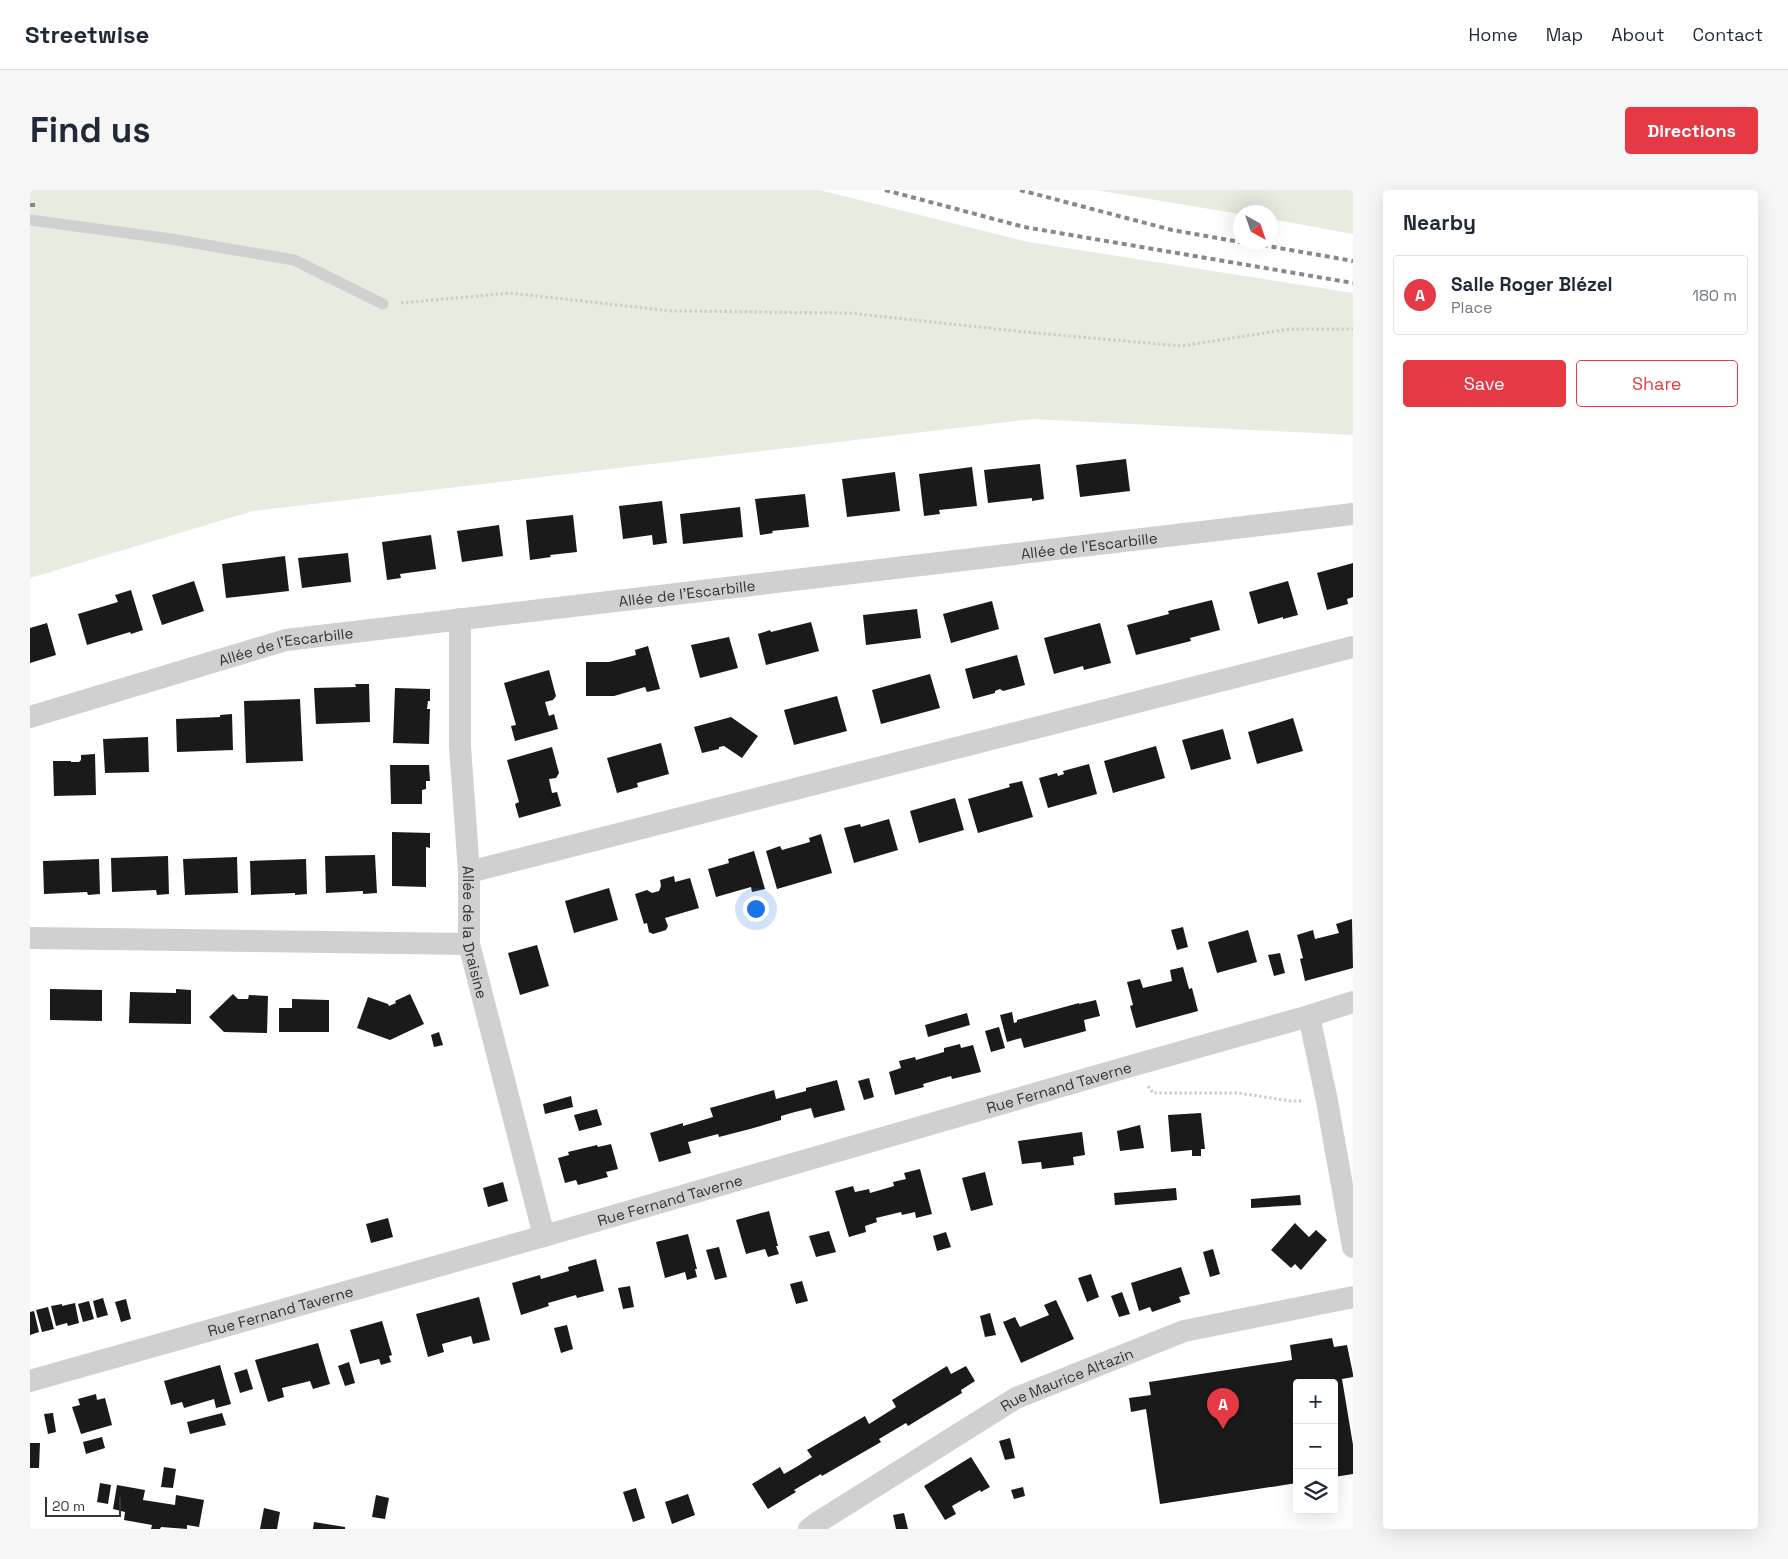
<!DOCTYPE html>
<meta charset="utf-8">
<style>
:root{--surface:#fff;--page:#f6f6f7;--text:#1f2937;--muted:#747a83;--line:#e0e1e3;--accent:#e63946}
body{margin:0;font-family:"Space Grotesk",sans-serif;background:var(--page);color:var(--text)}
.controls{position:absolute;right:15px;bottom:15px;display:grid;overflow:hidden;border-radius:5px;box-shadow:0 5px 20px #0002}
.controls button{width:45px;height:45px;display:grid;place-items:center;padding:0;border:0;border-bottom:1px solid var(--line);background:var(--surface);color:var(--text);font:25px sans-serif}
.compass{position:absolute;left:1203px;top:15px;width:45px;height:45px;border-radius:50%;background:var(--surface);box-shadow:0 5px 20px #0002;rotate:140deg}
.scale{position:absolute;left:15px;bottom:12px;width:76px;box-sizing:border-box;padding-left:5px;border:2px solid #333;border-top:0;font-size:14px;line-height:18px;white-space:nowrap;color:#333;-webkit-text-stroke:4px #fff;paint-order:stroke}
.you{position:absolute;left:725px;top:718px;width:18px;height:18px;margin:-12px;border:4px solid #fff;border-radius:50%;background:#1a73e8;box-shadow:0 0 0 8px #1a73e833}
.badge{display:grid;place-items:center;width:32px;height:32px;border-radius:50%;background:var(--accent);color:#fff;font-size:16px;font-weight:700}
.pin{position:absolute;translate:-50% -41px;filter:drop-shadow(0 1px 2px #0008)}
.pin::after{content:'';position:absolute;top:26px;width:18px;height:15px;background:inherit;clip-path:polygon(0 0,100% 0,50% 100%)}
.list{margin:0;padding:0;list-style:none}
h2{display:flex;justify-content:space-between;align-items:center;height:65px;margin:0;padding:0 20px;font-size:21px}
h2 small{font-size:16px;font-weight:400;color:var(--muted)}
.list li{display:grid;grid-template-columns:32px 1fr auto;gap:15px;align-items:center;box-sizing:border-box;height:80px;margin:0 10px 10px;padding:0 10px;border:1px solid var(--line);border-radius:5px}
.list b{display:block;font-size:19px;white-space:nowrap}
.list p{margin:0;font-size:16px;white-space:nowrap;color:var(--muted)}
.list em{font-size:16px;font-style:normal;color:var(--muted)}
.actions{display:flex;gap:10px;padding:15px 20px}
.actions a{flex:1;padding:11px 0;border:1px solid var(--accent);border-radius:5px;text-align:center;font-size:18px;color:var(--accent)}
.actions .main{background:var(--accent);color:#fff}
.icon{flex:none;width:28px;height:28px;fill:none;stroke:currentColor;stroke-width:2;stroke-linecap:round;stroke-linejoin:round}
.map{position:relative;flex:none;width:1323px;height:1339px;overflow:hidden;border-radius:5px}
header{display:flex;align-items:center;gap:30px;box-sizing:border-box;height:70px;padding:0 25px;background:var(--surface);border-bottom:1px solid var(--line)}
header strong{font-size:24px}
nav{display:flex;gap:28px;margin-inline-start:auto;font-size:18px}
.intro{display:flex;align-items:center;justify-content:space-between;box-sizing:border-box;height:120px;padding:0 30px}
h1{margin:0;font-size:35px}
.button{padding:12px 22px;border-radius:5px;background:var(--accent);color:#fff;font-size:18px;font-weight:700}
main{display:flex;gap:30px;padding:0 30px}
aside{flex:1;background:var(--surface);border-radius:5px;box-shadow:0 5px 20px #0002}
.map>svg:first-child{display:block}
.green{fill:#e6ecdf}
.building{fill:#1a1a1a}
.lines{fill:none;stroke-linecap:round;stroke-linejoin:round}
.path{stroke:#cdcdcd;stroke-width:3;stroke-dasharray:2.5 2.5;stroke-linecap:butt}
.lane{stroke:#d0d0d0;stroke-width:11}
.street{stroke:#d0d0d0;stroke-width:22}
.rail{stroke:#888;stroke-width:4;stroke-dasharray:5 4;stroke-linecap:butt}
.labels{text-anchor:middle;dominant-baseline:central;stroke-width:5;stroke-linejoin:round;paint-order:stroke}
.street-label{font-size:15px;fill:#333;stroke:#fff}
</style>
<header>
<strong>Streetwise</strong>
<nav><a>Home</a><a>Map</a><a>About</a><a>Contact</a></nav>
</header>
<div class="intro"><h1>Find us</h1><a class="button">Directions</a></div>
<main>
<div class="map">
<svg width="1323" height="1339" viewBox="0 0 1323 1339">
<rect width="100%" height="100%" fill="#fff"/>
<path class="green" d="M0 0H789L998 52 1323 103V245L1002 229 223 321 0 388Z
M1066 0H1323V44L1241 29 1240 22 1210 24Z"/>
<path class="building" d="M1096 269 1100 301 1050 307 1046 275Z
M1010 274 1014 309 1002 311V308L958 313 954 280Z
M942 277 947 316 909 320 910 324 894 326 889 284Z
M865 282 870 321 817 327 812 289Z
M775 304 779 337 742 341 743 343 730 345 725 309Z
M632 311 637 353 623 355 622 345 593 349 589 316Z
M710 317 713 347 653 354 650 324Z
M543 325 547 362 520 365 521 367 500 370 496 330Z
M469 335 473 366 432 372 427 341Z
M401 345 406 379 370 384 371 388 357 390 352 352Z
M318 363 321 392 272 398 268 368Z
M255 366 259 401 196 408 192 374Z
M1323 373V407L1317 409 1318 414 1297 420 1287 383Z
M164 391 174 421 132 435 122 405Z
M1258 391 1268 425 1253 429V427L1228 434 1219 402Z
M101 400 113 440 101 444 100 442 57 455 48 424 88 412 85 405Z
M1182 410 1190 440 1160 448 1161 451 1106 465 1097 435 1139 424 1138 421Z
M962 411 969 439 921 453 913 424Z
M887 419 891 448 836 455 833 425Z
M781 432 789 461 736 475 728 444 740 440 741 442Z
M17 433 26 465 0 473V438Z
M1070 433 1081 473 1054 480 1053 476 1024 484 1014 448Z
M699 447 708 478 670 488 661 455Z
M618 456 630 499 617 502 615 497 584 506H556V472H579L606 465 605 460Z
M987 465 995 495 973 501 970 499 965 501V503L943 509 935 479Z
M519 480 526 506 523 510 515 512 519 526 524 524 528 539 485 551 481 536 486 535 474 493Z
M900 484 910 518 851 534 842 500Z
M325 494H339L340 532 286 534 284 498 326 497Z
M365 498 400 499V511H398L397 519H400L399 554 363 553Z
M807 506 817 541 764 555 754 520Z
M270 509 273 571 216 573 214 511Z
M202 524 203 560 147 562 146 529 190 527V525Z
M701 527 728 546 712 568 694 556 689 557V559L672 563 664 537Z
M1263 528 1273 561 1227 574 1218 542Z
M1193 539 1201 569 1161 580 1152 550Z
M118 547 119 582 75 583 73 549Z
M631 553 639 584 607 593 608 597 587 603 577 568Z
M1126 556 1135 588 1083 603 1074 571Z
M522 557 529 583 526 588 519 589 522 603 527 602 531 616 489 628 485 614 489 612 477 570Z
M65 564 66 605 24 606 23 571H41V572H49L51 570V565Z
M1059 574 1067 604 1018 618 1009 588 1027 583 1028 586 1034 584 1033 581Z
M360 575H399L400 591H396V599L392 600V614H361Z
M992 591 1003 627 948 643 938 609 980 597 979 594Z
M925 608 934 640 889 653 880 621Z
M859 629 868 660 824 673 814 638 830 634 831 637Z
M362 642 400 643V658L396 657V697L362 696Z
M791 644 802 683 747 699 736 661 750 656 752 660 780 652 779 648Z
M724 661 735 699 722 702 721 697 686 707 678 679 699 673 698 669Z
M345 665 347 703 333 704V701L296 703 295 666Z
M138 666 139 704 127 705 126 700 82 702 81 668Z
M207 667 208 703 155 705 153 669Z
M69 669 70 704 58 705 57 702 14 704 13 671Z
M276 669 277 704 265 705V703L221 705 220 671Z
M644 686 645 692 660 688 669 718 635 728 638 736 636 740 623 744 619 742 617 733 614 734 605 704 617 700 622 703 629 701 631 696 630 690Z
M579 698 588 730 544 743 535 711Z
M1322 729 1323 778 1275 791 1270 769 1273 768 1267 745 1283 740 1285 749 1309 743 1306 734Z
M1153 737 1158 757 1147 760 1141 740Z
M1218 740 1227 772 1187 783 1178 752Z
M507 755 519 796 490 805 478 763Z
M1250 763 1255 783 1244 786 1238 765Z
M1153 777 1159 799 1162 798 1168 821 1106 838 1100 816 1103 815 1097 792 1110 789 1113 798 1142 791 1140 780Z
M20 799 72 800V831L20 830Z
M146 799 161 800V834L99 833 100 802 146 803Z
M203 804 208 809H218L219 805 238 806 237 843 194 842 179 827Z
M380 804 394 834 360 850 327 838 338 807 358 814 359 816 366 813 365 811Z
M262 809 299 810V842H249V818H262Z
M1066 810 1070 826 1054 830 1056 841 994 858 991 848 977 852 970 825 982 822 984 833 987 832V830L1049 813V814Z
M937 823 940 835 898 847 895 835Z
M969 837 975 858 961 862 955 841Z
M409 842 413 855 404 857 401 845Z
M930 854 931 858 943 855 951 882 922 889 921 886 893 894 894 897 865 905 859 882 871 878 869 871 885 867 886 870 914 862V858Z
M839 888 844 907 834 910 828 891Z
M807 890 815 920 784 928 781 918 765 922 751 926V930L720 939 689 947 688 944 658 952 661 963 629 972 620 943 653 933V936L683 927 680 918 744 900 746 909 776 901V898Z
M541 906 543 917 515 924 513 914Z
M567 919 572 935 549 941 544 925Z
M1171 923 1175 959H1171V966H1162V960L1141 962 1138 925Z
M1110 935 1114 958 1090 961 1087 941Z
M1052 942 1055 965 1043 967 1044 975 1012 979 1011 972 992 974 988 951Z
M581 954 588 979 576 982 578 987 548 995 546 990 535 993 528 968 539 965 538 962 567 955 568 957Z
M890 979 902 1024 886 1028 885 1022 872 1025 871 1022 846 1028 847 1032 835 1036 836 1042 819 1047 805 1001 823 996 825 1002 839 999 840 1003 864 996 863 992 876 989 874 983Z
M955 982 963 1015 941 1021 932 988Z
M473 992 478 1011 458 1017 453 998Z
M1146 998 1147 1010 1085 1015 1084 1003Z
M1270 1005 1271 1015 1221 1018V1009Z
M739 1021 748 1056H746L749 1064 738 1067 735 1059 716 1064 706 1030Z
M358 1028 363 1047 341 1053 336 1034Z
M1265 1033 1279 1047 1286 1040 1297 1050 1271 1080 1265 1074 1261 1078 1241 1060Z
M799 1041 806 1062 786 1067 779 1046Z
M916 1042 921 1057 907 1061 903 1046Z
M658 1044 667 1079H665L667 1087 657 1090 655 1082 635 1088 626 1052Z
M689 1057 697 1087 685 1090 676 1060Z
M1183 1059 1190 1084 1180 1087 1173 1062Z
M566 1069 574 1101 547 1108 546 1105 518 1113 519 1116 491 1125 482 1093 510 1085 511 1089 539 1081 538 1077Z
M1151 1077 1160 1104 1149 1107 1151 1112 1122 1122 1120 1117 1109 1121 1101 1093Z
M1061 1084 1069 1107 1057 1112 1048 1088Z
M772 1091 778 1111 766 1114 760 1094Z
M600 1096 604 1117 593 1119 588 1098Z
M1092 1102 1100 1124 1089 1127 1081 1106Z
M449 1107 460 1150 443 1154 441 1146 412 1154 414 1162 398 1167 386 1124Z
M73 1108 78 1125 67 1128 63 1111Z
M96 1109 101 1129 91 1132 85 1112Z
M1026 1110 1044 1149 991 1173 973 1132 985 1127 990 1137 1019 1125 1014 1115Z
M59 1111 64 1129 53 1132 48 1114Z
M45 1113 49 1133 38 1136 37 1133 26 1136 21 1116 32 1114V1116Z
M18 1117 24 1139 12 1142 6 1120Z
M4 1121 9 1142 0 1145V1122Z
M960 1123 966 1145 955 1147 950 1126Z
M352 1131 362 1165 359 1166 361 1172 351 1175 349 1169 330 1174 320 1140Z
M537 1135 543 1159 531 1163 524 1138Z
M1302 1148 1304 1157 1317 1155 1323 1184V1187L1312 1189 1323 1255V1284L1304 1287V1193H1267V1293L1130 1314 1116 1219 1101 1222 1099 1208 1121 1205 1119 1192 1262 1170 1260 1155Z
M288 1153 300 1194 283 1199 280 1191 252 1198 254 1207 238 1212 225 1170Z
M319 1172 325 1193 315 1196 308 1176Z
M190 1175 201 1214 186 1218 184 1209 154 1218 152 1212 141 1215 134 1191Z
M917 1176 921 1184 936 1176 945 1191 931 1200 932 1203 878 1236 876 1233 849 1249 851 1252 792 1286 791 1284 764 1300 766 1302 738 1319 722 1294 750 1277 754 1284 768 1276 782 1267 777 1260 835 1226 839 1234 866 1217 862 1210Z
M217 1179 223 1199 210 1203 204 1183Z
M66 1204 67 1210 75 1208 82 1235 51 1244 42 1217 50 1215 48 1209Z
M23 1223 26 1242 18 1244 14 1224Z
M192 1223 196 1235 160 1244 157 1232Z
M72 1247 75 1258 56 1264 53 1252Z
M980 1248 985 1268 975 1270 969 1251Z
M0 1253H10L9 1278H0Z
M941 1267 960 1297 951 1302 950 1300 922 1316 926 1324 915 1330 894 1296Z
M134 1277 146 1279 143 1298 131 1297Z
M70 1293 81 1295 78 1314 67 1312Z
M87 1295 115 1300 113 1310 145 1315 146 1305 174 1310 169 1337 157 1335V1339L131 1337 130 1339H121L122 1335 94 1330 95 1322 83 1319Z
M993 1297 995 1306 984 1309 981 1300Z
M606 1298 615 1328 603 1332 593 1302Z
M658 1304 665 1325 642 1334 635 1312Z
M346 1305 359 1308 355 1329 342 1327Z
M234 1318 250 1322 247 1339H230Z
M874 1323 878 1339H866L863 1325Z
M284 1332 315 1337V1339H283Z"/>
<g class="lines">
<path class="path" d="M371 113 480 103 642 121 819 123 995 142 1151 156 1260 139H1323
M1118 896 1123 903H1208L1261 911H1273"/>
<path class="lane" d="M0 30 141 49 264 70 353 114"/>
<g class="street">
<path id="s1" d="M430 429V556L439 682V754L514 1046"/>
<path id="s2" d="M0 527 256 450 1323 324"/>
<path d="M439 682 1323 457"/>
<path d="M0 748 439 754"/>
<path d="M1279 826 1297 911 1323 1057"/>
<path id="s3" d="M0 1191 514 1046 1101 876 1279 826 1323 812"/>
<path id="s4" d="M779 1339 790 1331 986 1208 1154 1141 1323 1107"/>
</g>
<path class="rail" d="M855 0 994 37 1323 93
M990 0 1142 40 1210 52
M0 15H5
M1215 52 1323 71"/>
</g>
<g class="labels">
<g class="street-label">
<text stroke="none"><textPath href="#s2" startOffset="1076">Allée de l'Escarbille</textPath></text>
<text stroke="none"><textPath href="#s2" startOffset="671">Allée de l'Escarbille</textPath></text>
<text stroke="none"><textPath href="#s2" startOffset="266">Allée de l'Escarbille</textPath></text>
<text stroke="none"><textPath href="#s1" startOffset="314">Allée de la Draisine</textPath></text>
<text stroke="none"><textPath href="#s3" startOffset="1070">Rue Fernand Taverne</textPath></text>
<text stroke="none"><textPath href="#s3" startOffset="665">Rue Fernand Taverne</textPath></text>
<text stroke="none"><textPath href="#s3" startOffset="260">Rue Fernand Taverne</textPath></text>
<text stroke="none"><textPath href="#s4" startOffset="299">Rue Maurice Altazin</textPath></text>
</g>
</g>
</svg>
<div class="controls">
<button>+</button>
<button>−</button>
<button><svg class="icon" aria-label="layers" viewBox="0 0 24 24"><path d="M12 4l9 5-9 5-9-5zM3 14l9 5 9-5"/></svg></button>
</div>
<svg class="compass" viewBox="-18 -18 36 36"><path d="M0-13l5 13h-10z" fill="#e53935"/><path d="M0 13l5-13h-10z" fill="#747a83"/></svg>
<div class="scale">20 m</div>
<div class="you"></div>
<div class="pin badge" style="left:1193px;top:1239px">A</div>
</div>
<aside>
<h2>Nearby<small></small></h2>
<ul class="list">
<li><span class="badge">A</span><div><b>Salle Roger Blézel</b><p>Place</p></div><em>180 m</em></li>
</ul>
<div class="actions"><a class="main">Save</a><a>Share</a></div>
</aside>
</main>
